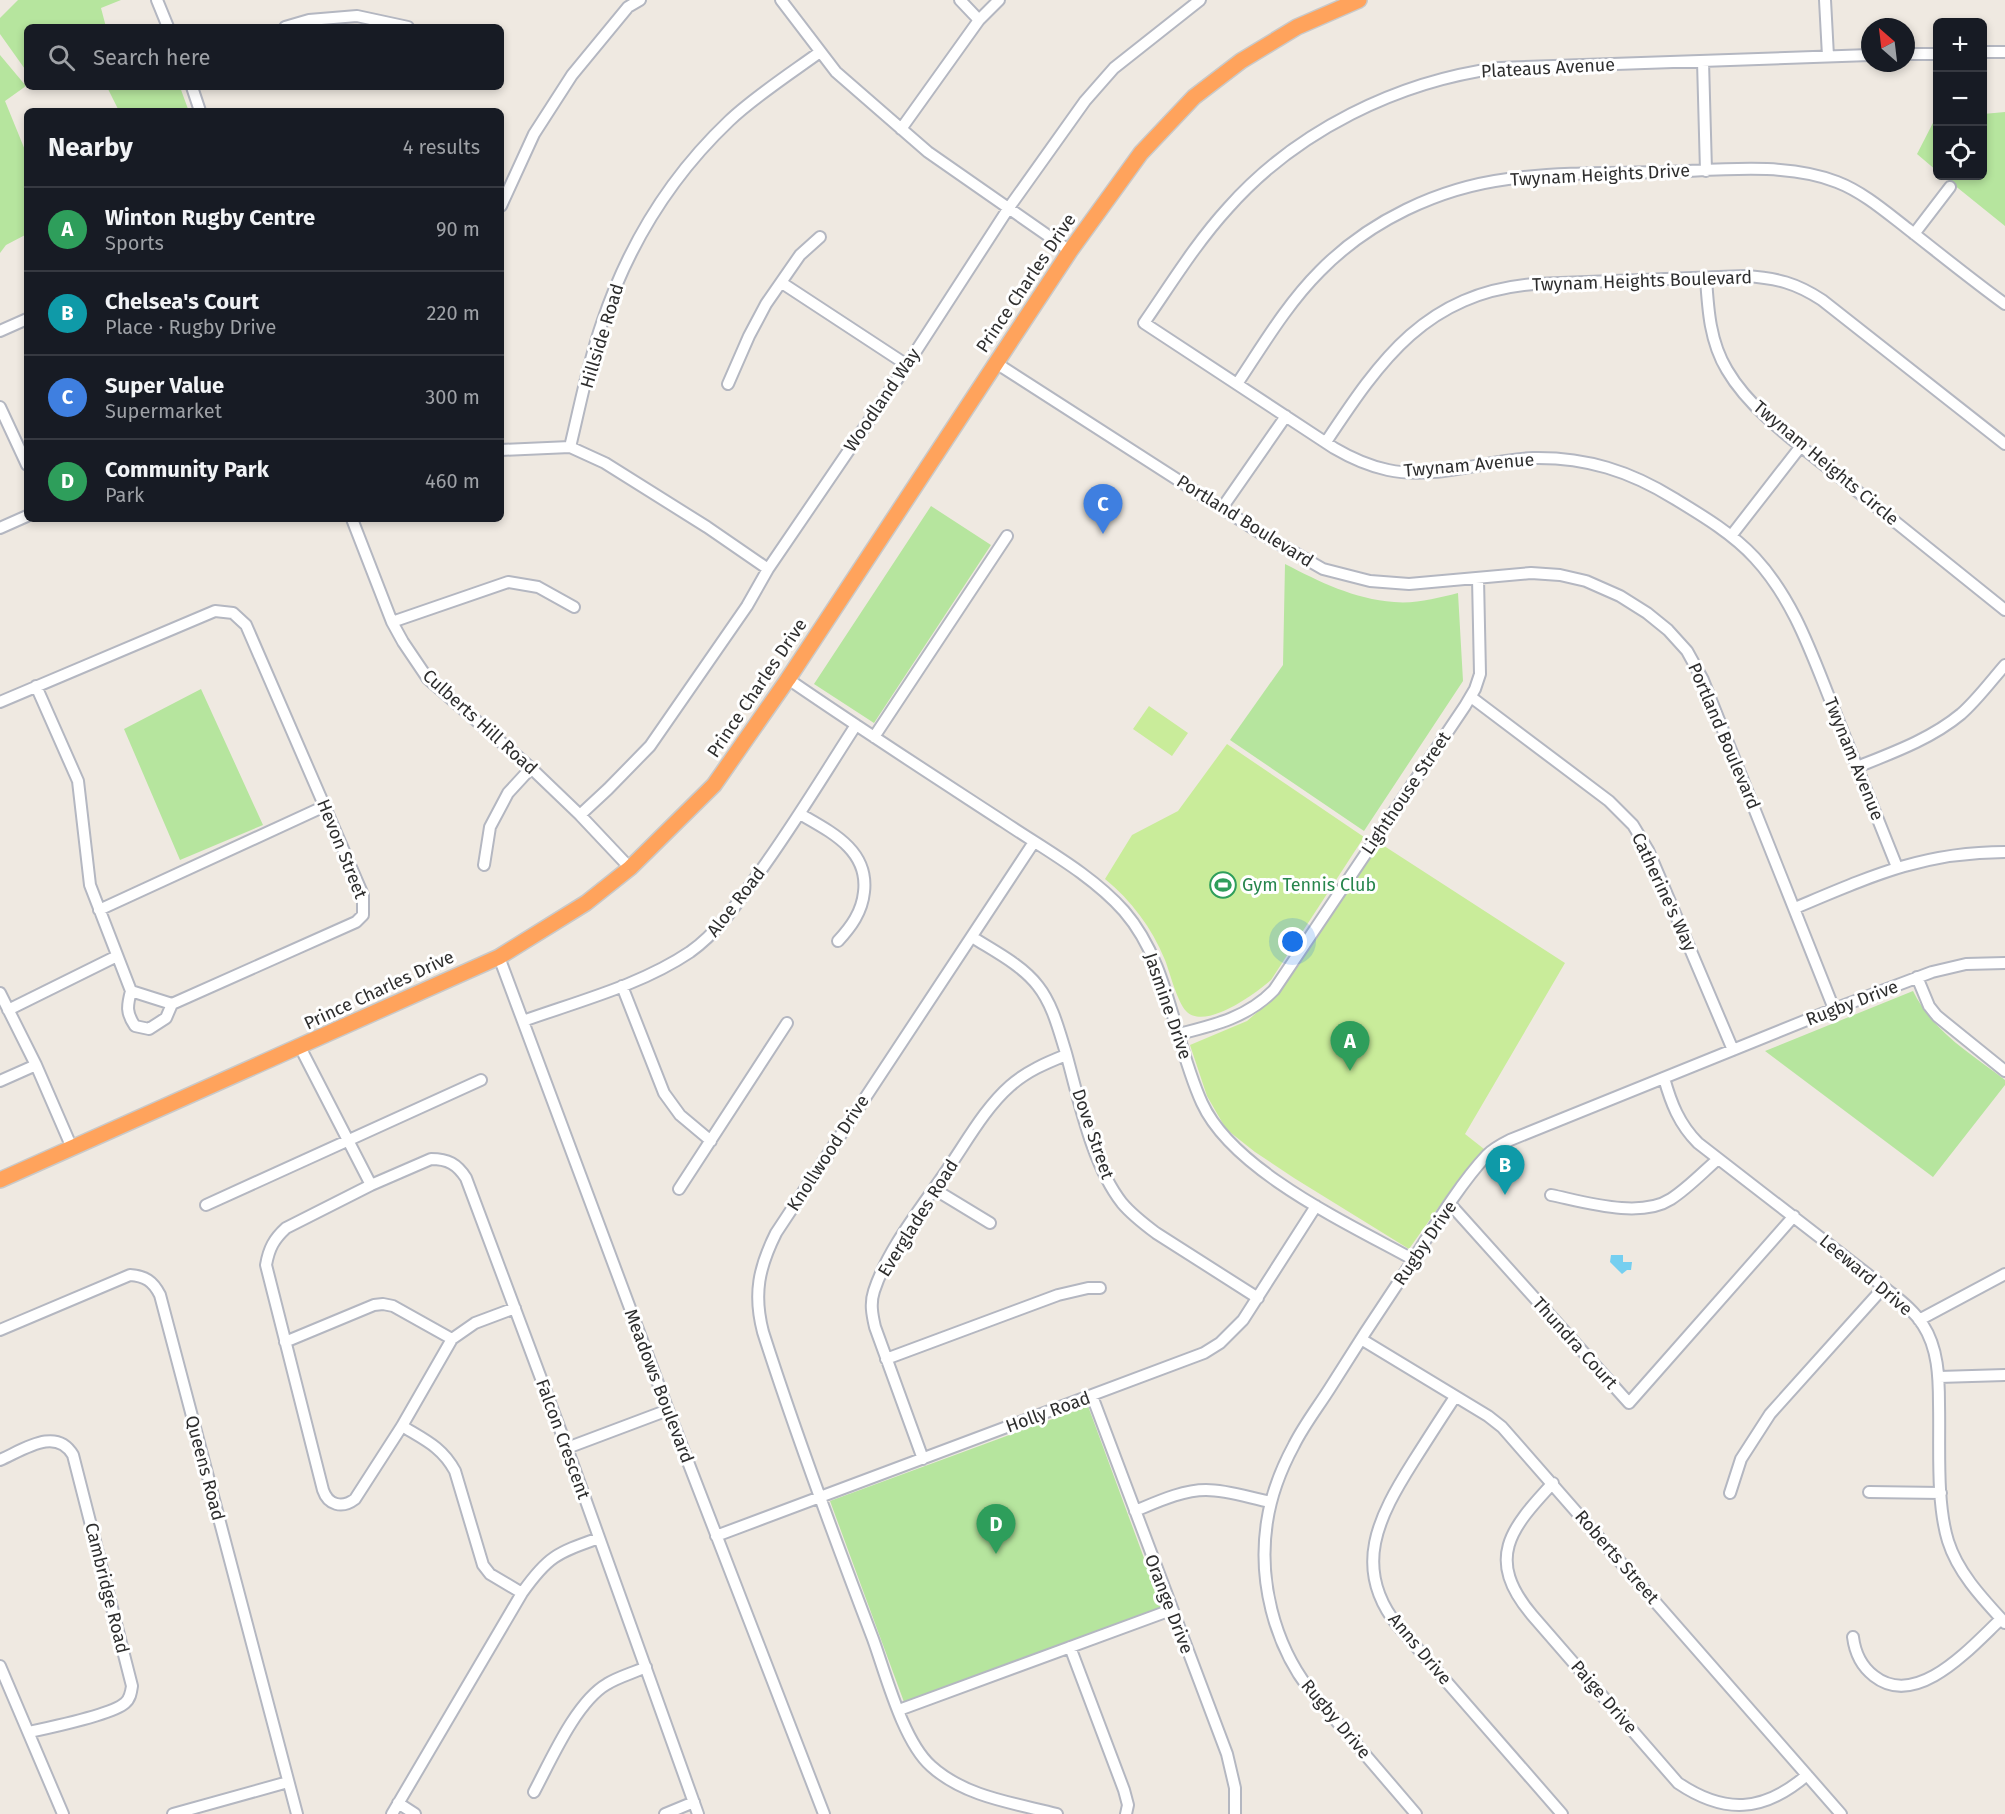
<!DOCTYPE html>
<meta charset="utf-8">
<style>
:root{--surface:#171b24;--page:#242831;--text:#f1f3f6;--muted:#9ea1a6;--line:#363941;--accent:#4264fb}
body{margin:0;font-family:"Fira Sans",sans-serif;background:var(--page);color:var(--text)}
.controls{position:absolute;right:18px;top:18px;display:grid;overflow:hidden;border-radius:9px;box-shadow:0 3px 9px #0003}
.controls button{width:54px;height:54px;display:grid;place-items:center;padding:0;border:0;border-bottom:2px solid var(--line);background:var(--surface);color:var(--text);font:30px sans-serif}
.compass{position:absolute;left:1861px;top:18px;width:54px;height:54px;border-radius:50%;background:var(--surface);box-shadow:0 3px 9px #0003;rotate:332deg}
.you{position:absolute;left:1293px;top:942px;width:21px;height:21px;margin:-15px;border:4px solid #fff;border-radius:50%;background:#1a73e8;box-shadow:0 0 0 9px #1a73e833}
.badge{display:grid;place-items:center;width:39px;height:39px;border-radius:50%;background:var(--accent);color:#fff;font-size:20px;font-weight:700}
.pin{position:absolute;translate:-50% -50px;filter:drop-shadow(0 2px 3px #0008)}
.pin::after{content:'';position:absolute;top:32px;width:21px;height:18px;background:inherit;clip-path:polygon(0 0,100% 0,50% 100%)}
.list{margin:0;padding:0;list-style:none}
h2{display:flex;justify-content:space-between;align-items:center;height:78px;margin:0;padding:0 24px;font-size:26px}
h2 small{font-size:20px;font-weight:400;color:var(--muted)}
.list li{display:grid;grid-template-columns:39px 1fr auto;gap:18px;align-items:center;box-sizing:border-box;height:84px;padding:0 24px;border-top:2px solid var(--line)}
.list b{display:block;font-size:22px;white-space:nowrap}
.list p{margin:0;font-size:20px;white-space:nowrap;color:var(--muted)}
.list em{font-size:20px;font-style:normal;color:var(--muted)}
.icon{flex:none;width:33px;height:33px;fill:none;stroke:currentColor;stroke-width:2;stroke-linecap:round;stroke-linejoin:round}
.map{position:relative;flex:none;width:2005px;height:1814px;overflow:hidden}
.search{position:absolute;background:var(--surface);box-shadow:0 3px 9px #0003;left:24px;top:24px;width:480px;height:66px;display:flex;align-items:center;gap:15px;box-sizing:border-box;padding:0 21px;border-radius:9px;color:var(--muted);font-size:22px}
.panel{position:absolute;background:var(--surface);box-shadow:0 3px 9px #0003;left:24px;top:108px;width:480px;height:414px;border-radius:9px}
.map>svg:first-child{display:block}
.green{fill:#b6e59e}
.pitch{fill:#c9ec9a}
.water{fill:#75cff0}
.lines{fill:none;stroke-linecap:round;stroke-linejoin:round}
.minor-casing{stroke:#b4b7c1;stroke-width:14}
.highway-casing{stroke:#c9c9c9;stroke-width:18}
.minor{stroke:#fff;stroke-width:10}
.highway{stroke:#ffa35c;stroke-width:15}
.labels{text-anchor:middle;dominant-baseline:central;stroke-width:6;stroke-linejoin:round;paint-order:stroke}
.street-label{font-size:18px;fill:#2e2e2e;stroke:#fff}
.leisure-label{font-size:18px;fill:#27864d;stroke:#fff;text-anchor:start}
</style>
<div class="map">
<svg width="2005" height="1814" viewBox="0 0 2005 1814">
<rect width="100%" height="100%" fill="#efe9e1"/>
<path class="green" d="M18 0H121L101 8 106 27H27V72L0 34V18Z
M0 55 26 86 5 101 27 155V234L6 245 0 253Z
M107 87H180L188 109 182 111H119Z
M2005 112V226L1943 176H1982L1983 114Z
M1936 117H1937V171L1917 154Z
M931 506 991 545 874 723 814 684Z
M1285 564C1320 582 1354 599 1394 602 1416 604 1438 598 1458 593L1463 681 1364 831 1230 740 1283 665Z
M201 689 263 825 180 860 124 729Z
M1913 991C1934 1033 1969 1052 2005 1080V1085L1933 1177 1765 1051Z
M1088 1406 1162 1607 904 1702 830 1501Z"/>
<path class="pitch" d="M1149 706 1188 733 1172 756 1133 729Z
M1227 744 1364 837 1271 980C1255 994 1205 1031 1186 1011 1177 1001 1170 973 1165 960 1152 928 1131 900 1105 879L1132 835 1178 811Z
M1378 842 1565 963 1465 1134 1484 1149 1455 1184 1409 1249 1294 1178 1255 1152 1226 1129 1207 1096 1190 1045 1247 1021 1276 996Z"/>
<path class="water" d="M1611 1255H1623V1262H1632L1631 1270H1627L1622 1274 1610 1262Z"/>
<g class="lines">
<g class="minor-casing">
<path id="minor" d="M157 0 168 27
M781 0 836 72 890 119 928 152 1070 251
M960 0 979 20
M1825 0 1828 56
M285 27 309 20 357 16 408 27
M1982 52H2005
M1906 54H1938
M1870 55 1499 68C1398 81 1296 131 1228 208 1196 243 1171 284 1144 323L1334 448C1351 458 1369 466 1388 470 1436 480 1485 460 1533 458 1586 457 1630 471 1675 499 1703 516 1733 534 1755 558 1793 599 1811 652 1831 702 1853 757 1875 812 1897 867
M1703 61 1706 171
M192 87 200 111
M901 129 979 20 999 0
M501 206 534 134 572 75 628 7 640 0
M1914 234 1950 187
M1706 278C1708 310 1710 342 1727 370 1752 413 1804 448 1842 479 1896 523 1951 566 2005 610
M782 283 907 365
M0 331 27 319
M996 363 1262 534 1323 569 1370 581 1409 584 1531 573 1560 575 1586 581 1620 596 1647 613 1668 630 1687 651 1703 680 1834 1009
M728 384 749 336 766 304 800 255 820 237
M1237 384C1263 345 1287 304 1320 271 1369 221 1438 188 1508 179 1560 172 1614 173 1666 172 1719 170 1787 162 1837 182 1863 192 1886 212 1908 229 1940 254 1972 280 2005 304
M0 407 27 465
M1326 442C1381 359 1426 293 1534 284L1745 276C1777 278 1796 283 1822 300L2005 444
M570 447C580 406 588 363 602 323 628 246 670 177 729 121 754 97 791 73 820 52
M501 450 570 447 605 463 707 527 768 569
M1222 508 1286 416
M352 519 392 622 403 642 428 679 531 768 580 815 630 868
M0 528 27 516
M1731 536 1801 446
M392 622 508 582 538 587 574 607
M788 679C859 728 932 775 1004 822 1044 849 1091 874 1124 911 1170 964 1173 1040 1202 1103 1233 1171 1349 1224 1414 1260
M36 686 78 781 90 885 131 991 172 1004
M1471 697 1609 801 1633 825 1648 850 1733 1050
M0 702 215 611 233 613 246 625 363 895V915L356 922 172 1004 166 1018 149 1029 135 1026C126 1013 127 1006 131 991
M874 737 1007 536
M1857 767C1892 753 1931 739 1961 714 1977 700 1991 681 2005 665
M800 814C831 832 869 850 864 892 862 912 851 927 838 941
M580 815 608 789 650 746 747 606 768 569 907 365 1008 209 1085 101 1114 68 1200 0
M1034 842 776 1233C759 1267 753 1294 763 1332 796 1435 834 1537 873 1639 886 1675 903 1741 931 1766 965 1797 1014 1803 1057 1814
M484 865 490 827 508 793 531 768
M1795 908C1869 877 1922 852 2005 852
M99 910 325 806
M972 937C994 951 1022 965 1038 986 1053 1005 1059 1031 1066 1053 1079 1100 1092 1165 1122 1203 1132 1215 1144 1224 1156 1233L1258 1298
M499 957 668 1410 824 1814
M1917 977 1929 1006 1937 1016 2005 1071
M622 986 664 1093 680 1115 711 1141
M0 993 36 1065 72 1148
M8 1010 117 956
M523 1021C579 1001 641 985 690 952 718 932 737 904 756 877 792 828 823 776 856 725
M1179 1034C1215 1025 1248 1017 1274 990L1465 706 1475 689 1480 674 1478 578
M300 1047 371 1185
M1664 1078C1671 1103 1679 1124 1698 1143L1884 1287C1897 1298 1913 1309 1923 1325 1938 1348 1939 1377 1939 1404 1940 1446 1936 1502 1948 1541 1958 1573 1983 1599 2005 1623
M0 1081 36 1065
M679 1189 787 1023
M934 1189 990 1223
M1551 1195C1585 1202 1640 1219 1671 1199 1688 1188 1703 1172 1718 1159
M206 1205 481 1080
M1451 1205 1629 1403 1794 1216
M515 1308 475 1323 452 1339 402 1426 355 1499C342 1509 328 1505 323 1490L266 1265C269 1248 274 1239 286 1228L371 1185 431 1159C448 1159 457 1164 466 1178L567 1448 698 1814
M1919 1320 2005 1274
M0 1330 130 1275C145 1276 153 1281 160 1295L297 1814
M1361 1339 1488 1416 1502 1427 1841 1814
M285 1342 374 1305 383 1304 393 1306 452 1339
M886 1359 1058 1295 1088 1288H1100
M1939 1377 2005 1375
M1092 1396 1227 1754 1235 1788V1814
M1455 1397C1441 1418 1427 1440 1413 1462 1379 1516 1351 1568 1398 1626L1562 1814
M402 1426C425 1440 442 1447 455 1471L483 1565 490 1574 522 1593
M567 1448 668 1410
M923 1459 875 1327C872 1314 870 1303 874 1291 888 1248 922 1207 947 1170 967 1141 985 1108 1010 1086 1027 1071 1046 1063 1066 1055
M0 1460C23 1450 56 1426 73 1455L132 1686C131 1693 130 1699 125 1703 113 1714 48 1728 29 1732
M1553 1483C1510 1529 1485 1559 1532 1615L1678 1783C1724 1814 1763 1813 1807 1775
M1869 1492 1941 1493
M1730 1493 1741 1459 1770 1414 1884 1287
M1135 1511C1157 1502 1182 1490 1206 1490 1228 1490 1250 1498 1271 1502
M716 1536 1204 1353 1220 1343 1243 1320 1316 1206
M1853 1637C1855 1653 1861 1666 1874 1676 1917 1710 1971 1647 2001 1619
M1070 1647 1124 1790 1128 1805 1126 1814
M0 1666 63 1814
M899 1710 1171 1610
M534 1792C551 1760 576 1702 607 1684 618 1677 633 1673 646 1667
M398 1803 415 1814
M173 1814 288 1782
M392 1814 522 1593C548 1556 557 1553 599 1538
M665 1814 694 1802
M1416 1814 1309 1689C1274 1643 1258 1580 1267 1522 1271 1495 1281 1469 1294 1445 1304 1425 1318 1407 1330 1388 1353 1351 1377 1314 1402 1277 1427 1239 1456 1188 1487 1155 1494 1148 1502 1144 1510 1140L1834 1009 1932 972 1966 964 2005 963"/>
</g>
<g class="highway-casing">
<path id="highway" d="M0 1180 499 957 586 903 630 868 714 785 788 679 1070 251 1141 153 1194 97 1241 61 1297 27 1359 0"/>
</g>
<use href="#minor" class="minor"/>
<use href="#highway" class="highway"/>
</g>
<defs>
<g id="stadium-ring" transform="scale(1.35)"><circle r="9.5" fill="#fff" stroke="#2e9e5b" stroke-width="1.5"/><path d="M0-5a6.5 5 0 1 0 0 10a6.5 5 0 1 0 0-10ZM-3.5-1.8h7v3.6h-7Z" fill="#2e9e5b"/></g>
</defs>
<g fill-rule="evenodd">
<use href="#stadium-ring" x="1223" y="885"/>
</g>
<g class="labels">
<g class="street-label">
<text transform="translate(1548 68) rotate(-3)">Plateaus Avenue</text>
<text transform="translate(1600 175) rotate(-3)">Twynam Heights Drive</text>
<text transform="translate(1642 281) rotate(-2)">Twynam Heights Boulevard</text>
<text transform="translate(1026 283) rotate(-56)">Prince Charles Drive</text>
<text transform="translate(602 336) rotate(-73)">Hillside Road</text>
<text transform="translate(882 400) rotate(-56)">Woodland Way</text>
<text transform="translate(1826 463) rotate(40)">Twynam Heights Circle</text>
<text transform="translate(1469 465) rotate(-5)">Twynam Avenue</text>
<text transform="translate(1245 521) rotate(32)">Portland Boulevard</text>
<text transform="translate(757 688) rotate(-56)">Prince Charles Drive</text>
<text transform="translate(480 722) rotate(42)">Culberts Hill Road</text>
<text transform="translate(1724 736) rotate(67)">Portland Boulevard</text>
<text transform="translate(1854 759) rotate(68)">Twynam Avenue</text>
<text transform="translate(1406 793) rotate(-56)">Lighthouse Street</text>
<text transform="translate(342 849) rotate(68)">Hevon Street</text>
<text transform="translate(1664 892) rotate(65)">Catherine's Way</text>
<text transform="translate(736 902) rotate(-52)">Aloe Road</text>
<text transform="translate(379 990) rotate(-25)">Prince Charles Drive</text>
<text transform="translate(1852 1003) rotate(-21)">Rugby Drive</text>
<text transform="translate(1168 1006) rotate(71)">Jasmine Drive</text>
<text transform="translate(1093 1134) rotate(71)">Dove Street</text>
<text transform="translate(828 1153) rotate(-57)">Knollwood Drive</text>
<text transform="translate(918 1218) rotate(-58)">Everglades Road</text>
<text transform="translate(1425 1243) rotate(-56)">Rugby Drive</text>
<text transform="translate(1866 1275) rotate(40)">Leeward Drive</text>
<text transform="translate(1575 1343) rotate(48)">Thundra Court</text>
<text transform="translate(659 1386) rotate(69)">Meadows Boulevard</text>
<text transform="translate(1048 1412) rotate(-20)">Holly Road</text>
<text transform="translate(563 1439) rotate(70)">Falcon Crescent</text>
<text transform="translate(205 1468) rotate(75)">Queens Road</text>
<text transform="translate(1617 1557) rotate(49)">Roberts Street</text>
<text transform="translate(107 1588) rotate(76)">Cambridge Road</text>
<text transform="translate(1169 1604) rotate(69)">Orange Drive</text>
<text transform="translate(1420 1649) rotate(50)">Anns Drive</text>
<text transform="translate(1604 1697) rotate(49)">Paige Drive</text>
<text transform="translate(1336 1719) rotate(50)">Rugby Drive</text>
</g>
<g class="leisure-label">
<text x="1242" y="885">Gym Tennis Club</text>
</g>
</g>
</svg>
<div class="controls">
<button>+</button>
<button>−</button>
<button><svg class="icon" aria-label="locate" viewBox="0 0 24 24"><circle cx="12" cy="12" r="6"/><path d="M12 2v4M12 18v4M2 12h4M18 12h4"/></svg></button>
</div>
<svg class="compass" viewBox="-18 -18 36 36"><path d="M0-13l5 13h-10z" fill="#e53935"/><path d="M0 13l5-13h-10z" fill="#9ea1a6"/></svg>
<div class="you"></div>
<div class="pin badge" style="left:1350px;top:1071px;background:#2e9e5b">A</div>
<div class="pin badge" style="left:1505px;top:1195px;background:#0f9aa8">B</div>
<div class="pin badge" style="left:1103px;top:534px;background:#3f7fe0">C</div>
<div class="pin badge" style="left:996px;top:1554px;background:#2e9e5b">D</div>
<div class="search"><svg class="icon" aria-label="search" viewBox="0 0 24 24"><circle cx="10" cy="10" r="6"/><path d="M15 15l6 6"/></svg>Search here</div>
<section class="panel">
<h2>Nearby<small>4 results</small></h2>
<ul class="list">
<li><span class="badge" style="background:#2e9e5b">A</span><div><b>Winton Rugby Centre</b><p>Sports</p></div><em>90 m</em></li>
<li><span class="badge" style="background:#0f9aa8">B</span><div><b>Chelsea's Court</b><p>Place · Rugby Drive</p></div><em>220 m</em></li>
<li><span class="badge" style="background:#3f7fe0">C</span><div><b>Super Value</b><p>Supermarket</p></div><em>300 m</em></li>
<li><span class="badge" style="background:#2e9e5b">D</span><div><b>Community Park</b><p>Park</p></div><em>460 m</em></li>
</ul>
</section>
</div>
